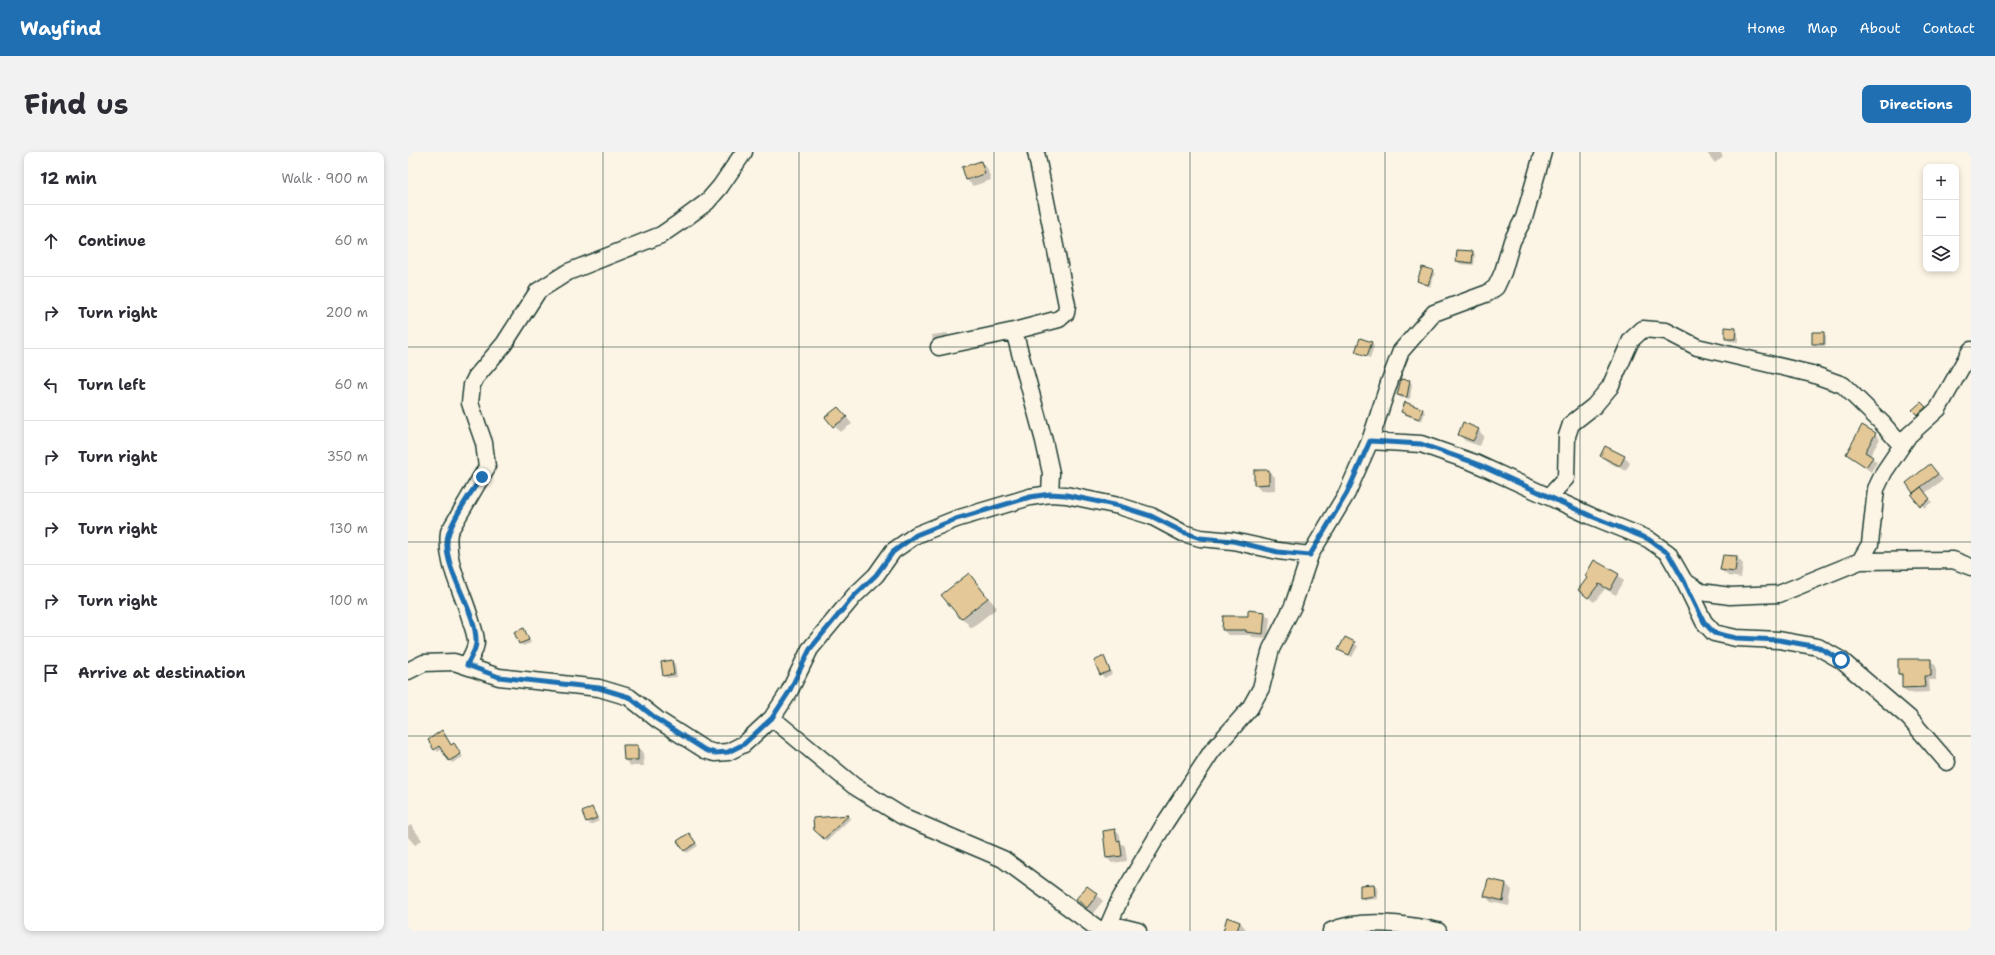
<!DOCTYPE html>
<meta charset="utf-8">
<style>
:root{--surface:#fff;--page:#f2f2f3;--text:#2b2b33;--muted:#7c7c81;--line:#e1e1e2;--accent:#1f6fb2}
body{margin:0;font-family:"Shantell Sans",sans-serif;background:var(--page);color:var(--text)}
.controls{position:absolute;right:12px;top:12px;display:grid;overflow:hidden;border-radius:8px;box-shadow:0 2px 6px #0003}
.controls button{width:36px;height:36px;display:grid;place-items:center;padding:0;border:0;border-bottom:1px solid var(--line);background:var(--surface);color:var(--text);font:20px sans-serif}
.stop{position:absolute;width:12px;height:12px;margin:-9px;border:3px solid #1f6fb2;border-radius:50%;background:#fff}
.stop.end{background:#1f6fb2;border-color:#fff;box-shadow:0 1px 4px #0008}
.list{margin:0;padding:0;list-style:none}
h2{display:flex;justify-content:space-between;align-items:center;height:52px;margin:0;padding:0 16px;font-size:17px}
h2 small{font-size:13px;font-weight:400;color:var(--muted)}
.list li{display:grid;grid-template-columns:26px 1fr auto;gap:12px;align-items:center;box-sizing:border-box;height:72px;padding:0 16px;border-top:1px solid var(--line)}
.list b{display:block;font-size:15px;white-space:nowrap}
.list em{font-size:13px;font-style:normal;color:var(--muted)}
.icon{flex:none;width:22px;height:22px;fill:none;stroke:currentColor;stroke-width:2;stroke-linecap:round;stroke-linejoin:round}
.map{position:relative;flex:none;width:1563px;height:779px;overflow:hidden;border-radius:8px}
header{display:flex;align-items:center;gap:24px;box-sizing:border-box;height:56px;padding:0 20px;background:var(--accent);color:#fff}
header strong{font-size:19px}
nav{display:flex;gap:22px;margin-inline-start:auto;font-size:14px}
.intro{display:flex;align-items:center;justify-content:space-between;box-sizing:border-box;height:96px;padding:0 24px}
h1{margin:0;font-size:28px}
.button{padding:10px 18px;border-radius:8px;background:var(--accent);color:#fff;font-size:14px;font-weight:700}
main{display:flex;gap:24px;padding:0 24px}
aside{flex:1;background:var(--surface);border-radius:8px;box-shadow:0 2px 6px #0003}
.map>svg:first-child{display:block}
.shadow{fill:#0003}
.building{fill:#e4c898;stroke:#1f3d34}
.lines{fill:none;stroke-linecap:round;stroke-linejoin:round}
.street-casing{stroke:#1f3d34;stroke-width:19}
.street{stroke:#fcf5e5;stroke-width:16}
.route{stroke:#1f6fb2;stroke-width:5}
.grid{fill:none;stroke:#1f3d34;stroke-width:1;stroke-opacity:0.55}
</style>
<header>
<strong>Wayfind</strong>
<nav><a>Home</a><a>Map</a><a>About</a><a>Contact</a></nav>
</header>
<div class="intro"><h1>Find us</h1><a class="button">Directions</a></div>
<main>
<aside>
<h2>12 min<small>Walk · 900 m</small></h2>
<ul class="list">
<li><svg class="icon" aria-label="ahead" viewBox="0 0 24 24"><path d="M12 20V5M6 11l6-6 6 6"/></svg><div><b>Continue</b></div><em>60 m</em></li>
<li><svg class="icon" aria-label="right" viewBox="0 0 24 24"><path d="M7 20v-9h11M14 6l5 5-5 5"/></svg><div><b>Turn right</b></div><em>200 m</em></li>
<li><svg class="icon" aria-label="left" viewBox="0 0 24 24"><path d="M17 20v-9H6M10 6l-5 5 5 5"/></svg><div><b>Turn left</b></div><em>60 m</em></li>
<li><svg class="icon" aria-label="right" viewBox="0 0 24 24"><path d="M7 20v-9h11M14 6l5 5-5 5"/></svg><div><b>Turn right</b></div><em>350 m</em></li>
<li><svg class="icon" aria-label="right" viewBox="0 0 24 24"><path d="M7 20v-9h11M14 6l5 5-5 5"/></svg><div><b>Turn right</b></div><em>130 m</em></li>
<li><svg class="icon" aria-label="right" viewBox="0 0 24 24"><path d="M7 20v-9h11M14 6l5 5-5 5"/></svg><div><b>Turn right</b></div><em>100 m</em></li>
<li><svg class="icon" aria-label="arrive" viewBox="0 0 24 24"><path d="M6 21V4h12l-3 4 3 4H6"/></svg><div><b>Arrive at destination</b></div></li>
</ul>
</aside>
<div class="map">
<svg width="1563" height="779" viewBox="0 0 1563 779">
<rect width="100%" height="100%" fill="#fcf5e5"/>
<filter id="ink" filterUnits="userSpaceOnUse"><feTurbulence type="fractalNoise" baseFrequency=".025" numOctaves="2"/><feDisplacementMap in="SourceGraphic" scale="8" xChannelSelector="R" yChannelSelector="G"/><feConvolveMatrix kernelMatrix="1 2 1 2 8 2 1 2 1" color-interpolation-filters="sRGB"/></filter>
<g filter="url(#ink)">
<path class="shadow" d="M1298 0H1312L1315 4 1307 11Z
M572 10 579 16 583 28 565 34 559 28 555 16Z
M1064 100 1067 102 1066 113 1052 112 1049 109Z
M1024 119 1027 122 1022 135 1010 129Z
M1327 177 1330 180V190L1321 189 1318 186Z
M539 181 542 186 528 191 525 188 524 183Z
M1415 181 1418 184V194H1408L1405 191Z
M964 191 966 194 962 206 948 200Z
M1001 229 1004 232 1002 247 993 246 990 243Z
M1513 251 1520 258 1512 265 1505 258Z
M1014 257 1017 260 1014 269 997 263 994 260Z
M436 262 444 272 432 280 419 265Z
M1070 278 1076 284 1072 294 1057 289 1051 282Z
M1467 282 1472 287 1462 304 1469 310 1463 320 1440 302Z
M1193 304 1216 305 1222 311 1218 319 1200 310Z
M1522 313 1535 328 1517 341 1524 350 1516 356 1506 340Z
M861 319 867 325V338L853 339 847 332Z
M1329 405 1335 412 1333 426 1320 424 1313 418Z
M561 422 589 456 563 476 535 443Z
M1210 423 1216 429 1208 443 1197 437 1186 450 1171 438Z
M856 461 862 466 860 486 844 485 842 483H820L815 478 841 465Z
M116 477 123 491 115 494 112 491Z
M937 486 950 494 944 505 931 498Z
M696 505 704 522 696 526 688 509Z
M1522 508 1528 514V528H1521L1522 540 1500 541 1495 536V526L1491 522Z
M264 509 267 512 269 525 259 526 256 523Z
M34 579 44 594 49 595 55 605 44 611 34 597 30 600 27 597Z
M216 594H229L235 600 236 614H223L217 608Z
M184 657 191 669 182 673 175 661Z
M441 664 443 666 419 689 407 678 406 666Z
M3 673 14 688 7 693 0 685V675Z
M707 678 712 683 713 691 717 694 719 709 704 711 699 706Z
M284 685 290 694 279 701 270 690Z
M1098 732 1104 738 1101 754 1083 750 1077 744Z
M966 733 969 736 970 747 956 748 953 745Z
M689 743 695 749 685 761 669 747Z
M832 770 838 777 837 779H816Z"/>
<path class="building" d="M573 9 577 22 558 28 554 15Z
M1049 98 1065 99 1064 111 1048 109Z
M1014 115 1025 118 1020 133 1009 129Z
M1317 175 1328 176 1327 187H1317Z
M1404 180H1416V192H1404Z
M952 186 964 190 959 204 947 200Z
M993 227 1002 228 999 245 989 243Z
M997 250 1015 257 1011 267 993 260Z
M1513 250 1518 255 1509 263 1504 258Z
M430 255 439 265 425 275 417 265Z
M1055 270 1071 277 1065 289 1050 283Z
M1454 273 1468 281 1457 300 1465 305 1458 315 1438 302Z
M1197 294 1217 304 1212 314 1192 304Z
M1522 312 1530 322 1505 341 1498 331Z
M846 318H861V332L846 333Z
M1513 335 1522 347 1512 354 1503 343Z
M1315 403 1329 404 1327 420 1312 418Z
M1186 408 1211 422 1202 438 1191 432 1180 446 1170 438 1179 426 1177 424Z
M561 421 580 446 553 467 533 443Z
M840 458 857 460 855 482 838 480V478H814L815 464H840Z
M116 476 121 488 111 492 106 480Z
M937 485 947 490 941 503 930 498Z
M696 504 702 519 692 523 686 509Z
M1490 507H1523V524H1516L1517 535 1494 536V522H1490Z
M264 508 266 522 255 524 253 510Z
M34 578 43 593 46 591 53 602 41 609 31 594 26 598 20 588Z
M215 593H230V608H216Z
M184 655 189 666 178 670 174 660Z
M441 663 416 687 406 678 405 666Z
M707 677 709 689 712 688 714 704 698 706 695 679Z
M281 681 288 691 276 699 269 689Z
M1080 727 1098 731 1095 749 1076 744Z
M966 732 967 744 952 746V733Z
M679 734 690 742 679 756 668 747Z
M819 765 832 770 829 779H815Z"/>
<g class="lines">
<g class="street-casing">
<path id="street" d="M606 179 636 289 643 321 642 342
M531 195 606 179 651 167 658 161 659 153 628 0
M962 289 1013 292 1067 311 1183 364 1240 387 1260 401 1276 429 1293 440 1322 444 1371 442 1452 409 1545 408 1563 415
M1141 345 1158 326 1159 284 1163 272 1186 254 1202 235 1223 188 1235 177 1258 179 1289 195 1404 222 1435 233 1474 271 1493 293
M1452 409 1462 392 1468 337 1476 320 1501 283 1530 257 1563 198
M1276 429 1296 470 1306 481 1328 486 1371 488 1410 495 1433 508 1501 566 1539 610
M59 513C62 506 68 498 68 490 68 483 65 476 63 469 55 439 37 412 41 380L79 315 76 291 62 251 64 233 68 225 96 192 130 139 160 120 253 83 272 70 299 50 312 35 336 0
M0 519 16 511 46 510 91 525 191 536 221 545 250 568 297 598 307 601 320 600 336 592 364 566 381 540 402 497 446 444 468 423 485 399 508 383 548 367 622 345 642 342 658 343 711 354 743 364 775 381 792 386 825 389 870 399 902 403
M364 566 446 634 494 664 595 707 693 779
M702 772 730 779
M698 779 712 747 757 671 804 599 842 556 853 536 863 497 885 454 902 403 939 341 962 289 982 228 993 199 1026 161 1080 141 1088 135 1095 120 1104 89 1116 66 1135 0
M923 779C953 766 999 772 1030 779"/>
</g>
<use href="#street" class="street"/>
</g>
</g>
<g class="lines" filter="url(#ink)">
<path class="route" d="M74 325C63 340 48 362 41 380 29 411 70 458 68 491 68 498 62 506 59 513L91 525 191 536 221 545 250 568 297 598 307 601 320 600 336 592 364 566 381 540 402 497 446 444 468 423 485 400 508 383 548 367 622 345 642 342 658 343 711 354 743 364 775 380 792 386 825 389 870 400 902 403 939 341 962 289 1013 292 1067 311 1183 364 1240 387 1260 401 1276 429 1296 470 1306 481 1328 486 1371 488 1410 495 1433 508"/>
</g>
<path class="grid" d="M195 0V779M391 0V779M586 0V779M782 0V779M977 0V779M1172 0V779M1368 0V779M0 195H1563M0 390H1563M0 584H1563"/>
</svg>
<div class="controls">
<button>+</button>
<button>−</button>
<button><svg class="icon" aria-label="layers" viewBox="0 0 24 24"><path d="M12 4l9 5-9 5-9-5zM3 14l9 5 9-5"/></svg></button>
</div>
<div class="stop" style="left:1433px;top:508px"></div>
<div class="stop end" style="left:74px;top:325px"></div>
</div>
</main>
